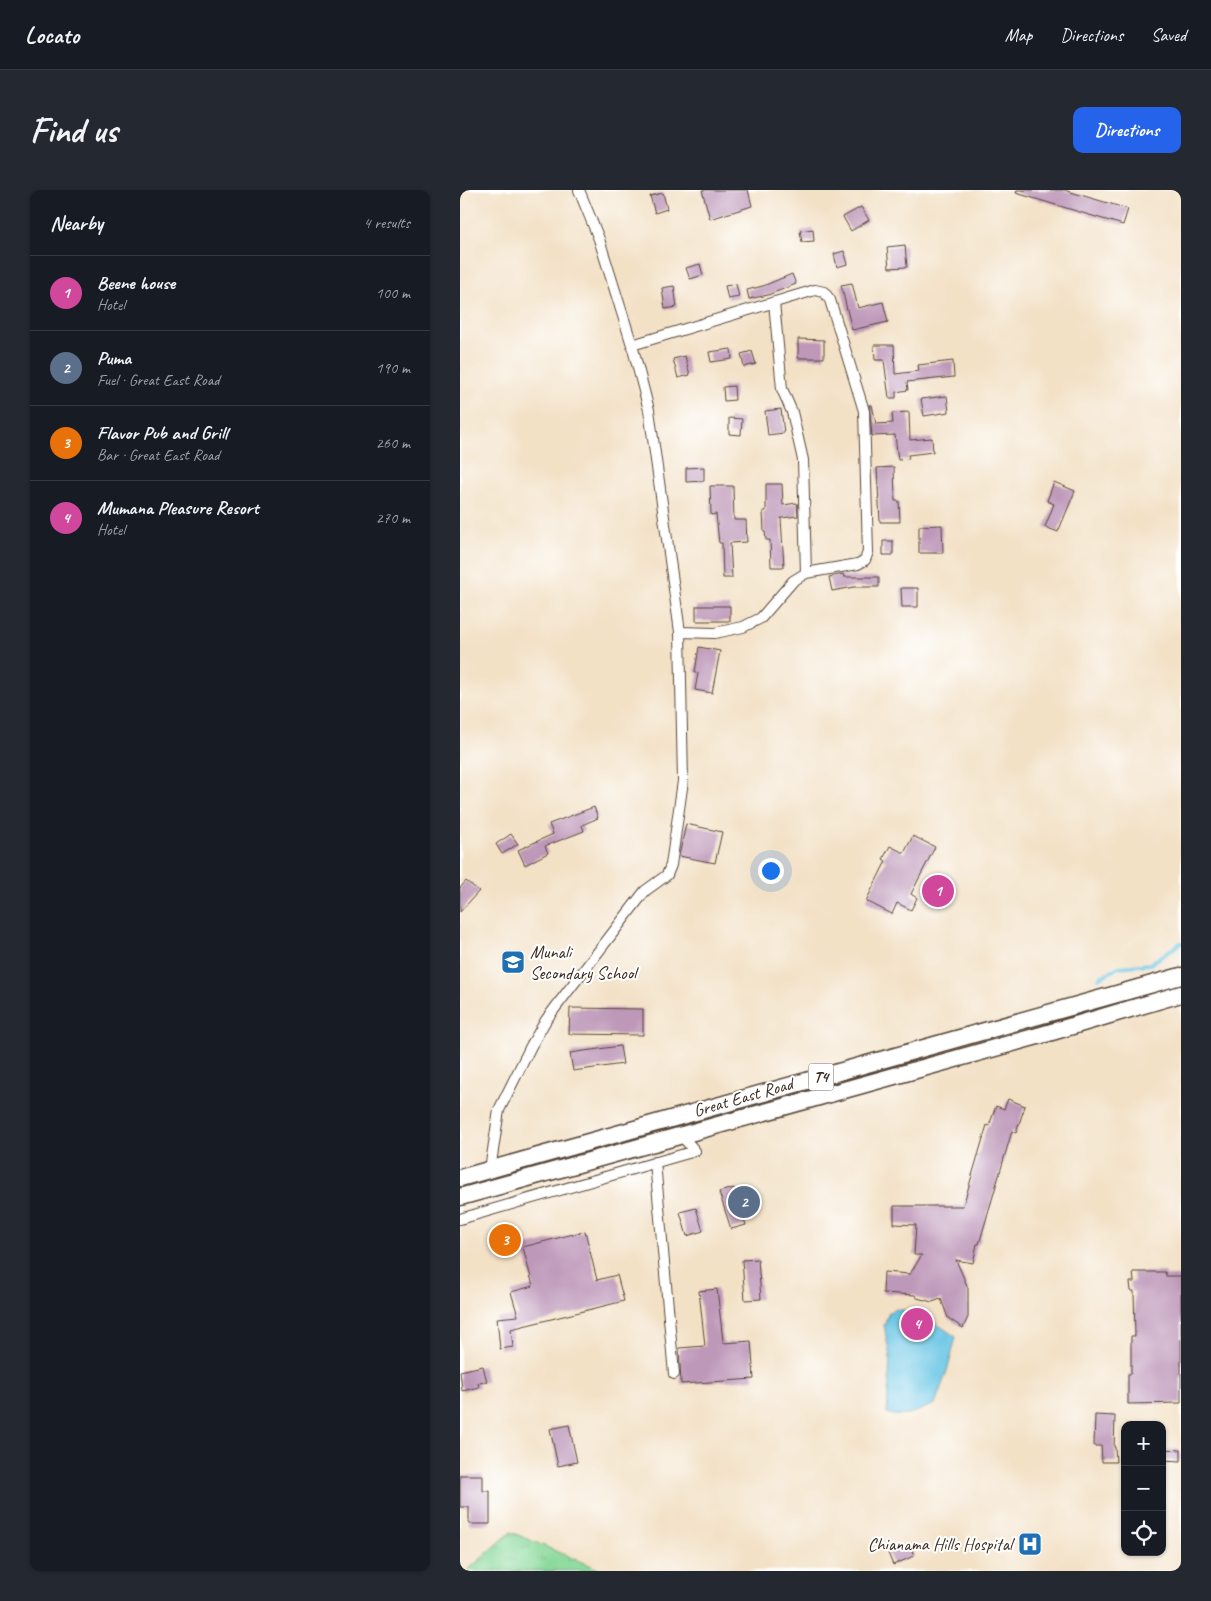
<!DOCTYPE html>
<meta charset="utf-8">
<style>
:root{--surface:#171b24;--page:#242831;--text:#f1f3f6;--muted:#9ea1a6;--line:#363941;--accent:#2563eb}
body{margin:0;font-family:Caveat,sans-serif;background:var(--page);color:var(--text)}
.controls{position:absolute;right:15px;bottom:15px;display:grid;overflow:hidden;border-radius:10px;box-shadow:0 1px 4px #0004}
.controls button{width:45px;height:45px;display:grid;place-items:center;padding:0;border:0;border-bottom:1px solid var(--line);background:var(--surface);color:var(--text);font:25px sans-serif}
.you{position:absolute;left:310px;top:680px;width:18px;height:18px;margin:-12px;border:4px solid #fff;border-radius:50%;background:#1a73e8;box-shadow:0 0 0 8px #1a73e833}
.badge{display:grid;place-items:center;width:32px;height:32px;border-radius:50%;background:var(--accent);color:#fff;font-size:16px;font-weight:700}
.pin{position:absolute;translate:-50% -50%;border:2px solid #fff;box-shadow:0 1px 5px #0006}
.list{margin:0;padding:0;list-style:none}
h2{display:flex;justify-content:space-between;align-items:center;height:65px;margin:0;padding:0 20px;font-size:21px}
h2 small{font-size:16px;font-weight:400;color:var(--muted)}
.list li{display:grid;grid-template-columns:32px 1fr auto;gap:15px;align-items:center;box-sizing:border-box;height:75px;padding:0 20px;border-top:1px solid var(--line)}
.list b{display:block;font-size:19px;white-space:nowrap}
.list p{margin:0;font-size:16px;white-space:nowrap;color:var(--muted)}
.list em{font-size:16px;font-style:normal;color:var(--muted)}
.icon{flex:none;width:28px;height:28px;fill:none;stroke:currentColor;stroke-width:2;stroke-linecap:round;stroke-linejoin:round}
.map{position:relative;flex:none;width:721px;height:1381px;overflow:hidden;border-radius:10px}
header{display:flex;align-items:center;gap:30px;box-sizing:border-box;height:70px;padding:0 25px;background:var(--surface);border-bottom:1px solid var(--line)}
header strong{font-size:24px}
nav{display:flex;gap:28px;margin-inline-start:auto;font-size:18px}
.intro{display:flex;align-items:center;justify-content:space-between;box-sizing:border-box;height:120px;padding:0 30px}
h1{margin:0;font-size:35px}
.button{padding:12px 22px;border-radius:10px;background:var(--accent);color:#fff;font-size:18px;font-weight:700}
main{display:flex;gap:30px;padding:0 30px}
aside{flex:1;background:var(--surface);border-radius:10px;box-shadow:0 1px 4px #0004}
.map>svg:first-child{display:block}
.grass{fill:url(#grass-tufts);stroke:#61815b}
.water{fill:#66c5e4;stroke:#507881}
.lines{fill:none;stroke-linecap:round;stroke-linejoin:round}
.stream{stroke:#66c5e4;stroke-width:4}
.building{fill:#be98b9}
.street-casing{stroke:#574537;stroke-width:12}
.primary-casing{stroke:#574537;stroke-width:19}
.street{stroke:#fff;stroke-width:10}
.primary{stroke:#fff;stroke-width:16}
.labels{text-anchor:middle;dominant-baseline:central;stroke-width:4;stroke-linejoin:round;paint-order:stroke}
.shield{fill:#fff;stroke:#766a62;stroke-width:1}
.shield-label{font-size:16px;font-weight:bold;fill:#3b2a1e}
.poi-label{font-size:18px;fill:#3b2a1e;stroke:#fff;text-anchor:start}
.street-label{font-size:18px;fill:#3b2a1e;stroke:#fff}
</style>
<header>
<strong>Locato</strong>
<nav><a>Map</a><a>Directions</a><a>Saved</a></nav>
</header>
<div class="intro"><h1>Find us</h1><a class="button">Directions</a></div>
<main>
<aside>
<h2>Nearby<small>4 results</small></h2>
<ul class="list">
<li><span class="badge" style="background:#d1479c">1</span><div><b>Beene house</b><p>Hotel</p></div><em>100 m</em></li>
<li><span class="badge" style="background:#5c6f8a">2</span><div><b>Puma</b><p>Fuel · Great East Road</p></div><em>190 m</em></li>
<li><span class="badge" style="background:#e8710a">3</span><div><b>Flavor Pub and Grill</b><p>Bar · Great East Road</p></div><em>260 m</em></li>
<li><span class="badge" style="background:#d1479c">4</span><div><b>Mumana Pleasure Resort</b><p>Hotel</p></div><em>270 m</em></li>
</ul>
</aside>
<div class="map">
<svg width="721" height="1381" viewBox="0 0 721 1381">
<defs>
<pattern id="grass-tufts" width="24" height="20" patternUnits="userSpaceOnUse" patternTransform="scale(1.25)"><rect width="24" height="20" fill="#87d898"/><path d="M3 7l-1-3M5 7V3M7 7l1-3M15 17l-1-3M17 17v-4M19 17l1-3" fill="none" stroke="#75ba83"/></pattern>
</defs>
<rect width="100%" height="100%" fill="#fff"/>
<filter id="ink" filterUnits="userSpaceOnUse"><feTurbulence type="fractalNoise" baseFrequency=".02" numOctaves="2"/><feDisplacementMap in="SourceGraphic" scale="10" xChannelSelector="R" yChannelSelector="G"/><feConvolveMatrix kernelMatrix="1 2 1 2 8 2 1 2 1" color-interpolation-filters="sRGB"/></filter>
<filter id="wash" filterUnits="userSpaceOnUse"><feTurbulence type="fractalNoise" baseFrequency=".0096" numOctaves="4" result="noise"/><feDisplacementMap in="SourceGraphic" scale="20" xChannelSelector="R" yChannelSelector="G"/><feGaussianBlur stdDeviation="1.12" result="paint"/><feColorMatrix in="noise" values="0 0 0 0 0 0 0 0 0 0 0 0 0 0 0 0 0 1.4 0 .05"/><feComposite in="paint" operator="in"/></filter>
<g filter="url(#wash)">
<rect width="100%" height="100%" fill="#f3e1c6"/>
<path class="grass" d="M51 1342 143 1381H7Z"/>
<path class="water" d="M437 1119C461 1123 476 1133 496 1147L488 1178 475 1214C459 1220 443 1230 427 1223L430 1167 424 1135 429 1122Z"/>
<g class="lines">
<path class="stream" d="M639 788 659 777 690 774 721 753"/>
</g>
<g id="blocks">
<path class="building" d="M242 0H288L292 16 250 29Z
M557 0H604L668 19 663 35 556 3Z
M203 3 207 19 195 23 190 6Z
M401 17 409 30 391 41 383 27Z
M353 39 354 51 342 52 340 41Z
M445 55 447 77 429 78 427 57Z
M384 61 388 74 377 77 374 64Z
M240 74 243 85 230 89 226 78Z
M332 84 336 94 308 105 289 109 287 100 303 96Z
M392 93 398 118 423 112 428 132 392 140 381 95Z
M276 94 279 107 268 109 265 96Z
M214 96 217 117 205 119 202 98Z
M338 149 364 150V168H338Z
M414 155H434L435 184 459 181 458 175 493 171 494 187 447 192 448 200 436 202V208H429L424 170H415Z
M271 159 272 169 251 172 249 162Z
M292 161 296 174 284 177 281 164Z
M225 166 230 185 218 188 213 169Z
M274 196 275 210 264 211 263 197Z
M487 206 489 222 464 226 461 209Z
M409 215H412L416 234 433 233 432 223 449 222 450 250 472 248 473 262 448 265 449 269 438 270 435 245 412 246Z
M321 219 324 243 308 245 305 221Z
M269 228 282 229 281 245 269 244Z
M244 277V291L226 292V278Z
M434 277 435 311H439L440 332H420L417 278Z
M594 292 615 301 598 342 585 337 594 314 587 311Z
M306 294H322L323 315 337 313 338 326 321 328 324 377H311L310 350H306L305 342H304L303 321H306Z
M250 296H273L274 330H286L287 352 270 353 272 388H263L262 353H259L256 324 251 325Z
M482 335 483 363H459V336Z
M423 351H433V365H423Z
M383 384 384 387H419V397H394L372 401 369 387Z
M441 398H458V417H442Z
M236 416H270V431H236Z
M239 457 260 461 252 503 235 500 238 483 235 482Z
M134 617 138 628 122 635 124 641 85 656 88 663 65 675 58 660 93 644 89 634Z
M226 634 262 642 255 673 219 666Z
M51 644 58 654 42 664 36 654Z
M453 646 475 657 451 704 457 708 451 720 437 713 432 724 406 711 426 671 423 669 430 656 444 663Z
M6 691 19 701 0 722V698Z
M110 818 183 819V845L109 844Z
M160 856 163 874 113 881 110 863Z
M548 909 565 916 556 943 552 941 519 1054H517L513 1073 496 1070 508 1098V1127L503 1138 488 1128 481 1109 472 1112 457 1108 455 1105 423 1103 424 1082 450 1084 462 1065H454L456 1035 434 1034V1016H503L527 935 529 936 536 916 544 919Z
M274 998 286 1035 271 1039 259 1002Z
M236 1018 243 1041 227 1046 220 1022Z
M125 1041 137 1090 157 1085 164 1111 51 1139 53 1157 40 1159 37 1128 58 1126 51 1102 73 1096 63 1057Z
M298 1069 301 1109 285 1110 282 1070Z
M673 1082H705L706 1086H721V1213L668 1214V1184H671V1146H675L674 1101H671L670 1092H674Z
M257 1099 263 1151 264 1153 291 1151 294 1189 221 1194 219 1158 245 1156 239 1101Z
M23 1176 27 1192 18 1193 19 1197 2 1201 0 1181Z
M635 1225 655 1226 654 1257H655L656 1272H642L641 1256H634Z
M109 1235 117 1272 98 1276 90 1239Z
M702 1259 721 1260V1271L702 1270Z
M0 1285H23V1301H30V1334H9V1317H0Z
M450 1354 454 1366 433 1375 428 1363Z"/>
</g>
</g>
<g filter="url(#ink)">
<use href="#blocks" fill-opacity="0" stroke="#574537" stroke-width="1"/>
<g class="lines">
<g class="street-casing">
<path id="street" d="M314 112 322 199 332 222 343 270 346 383
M172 155 355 100 364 102 370 110 404 221 408 362 405 370 398 374 346 383 333 391 301 428 283 437 255 443 220 442
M195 972 214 1184
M30 980 39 920 71 856 86 830 108 801 185 701 207 685 211 675 223 591 220 442 189 220 172 155 139 49 119 0
M0 1029 235 961 221 945"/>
</g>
<g class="primary-casing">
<path id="primary" d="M0 988 721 786
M0 1007 585 844 721 804"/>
</g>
<use href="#street" class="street"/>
<use href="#primary" class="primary"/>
</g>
</g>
<defs>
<g id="school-square" transform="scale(1.25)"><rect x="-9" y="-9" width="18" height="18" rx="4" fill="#1f6fb2" stroke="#fff"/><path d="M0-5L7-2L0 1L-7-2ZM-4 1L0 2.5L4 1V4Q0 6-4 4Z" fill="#fff"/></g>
<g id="hospital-square" transform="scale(1.25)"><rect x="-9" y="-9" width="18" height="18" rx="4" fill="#1f6fb2" stroke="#fff"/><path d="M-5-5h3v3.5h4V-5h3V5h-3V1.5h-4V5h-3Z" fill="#fff"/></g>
</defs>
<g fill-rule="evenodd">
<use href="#school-square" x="53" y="772"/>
<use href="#hospital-square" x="570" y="1354"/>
</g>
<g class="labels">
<rect class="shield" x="348.5" y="873.5" width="25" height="27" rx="4"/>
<g class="shield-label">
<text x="361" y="887">T4</text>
</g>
<g class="poi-label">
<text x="70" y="762">Munali<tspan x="70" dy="21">Secondary School</tspan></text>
<text x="552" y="1354" text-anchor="end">Chianama Hills Hospital</text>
</g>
<g class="street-label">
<text transform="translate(283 907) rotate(-16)">Great East Road</text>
</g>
</g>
</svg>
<div class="controls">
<button>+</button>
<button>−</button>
<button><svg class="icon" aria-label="locate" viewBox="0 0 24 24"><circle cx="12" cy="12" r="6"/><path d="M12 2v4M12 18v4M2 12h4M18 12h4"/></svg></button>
</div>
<div class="you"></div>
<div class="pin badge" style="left:478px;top:701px;background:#d1479c">1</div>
<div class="pin badge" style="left:284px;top:1012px;background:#5c6f8a">2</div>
<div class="pin badge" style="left:45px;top:1050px;background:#e8710a">3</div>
<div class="pin badge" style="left:457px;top:1134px;background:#d1479c">4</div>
</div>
</main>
